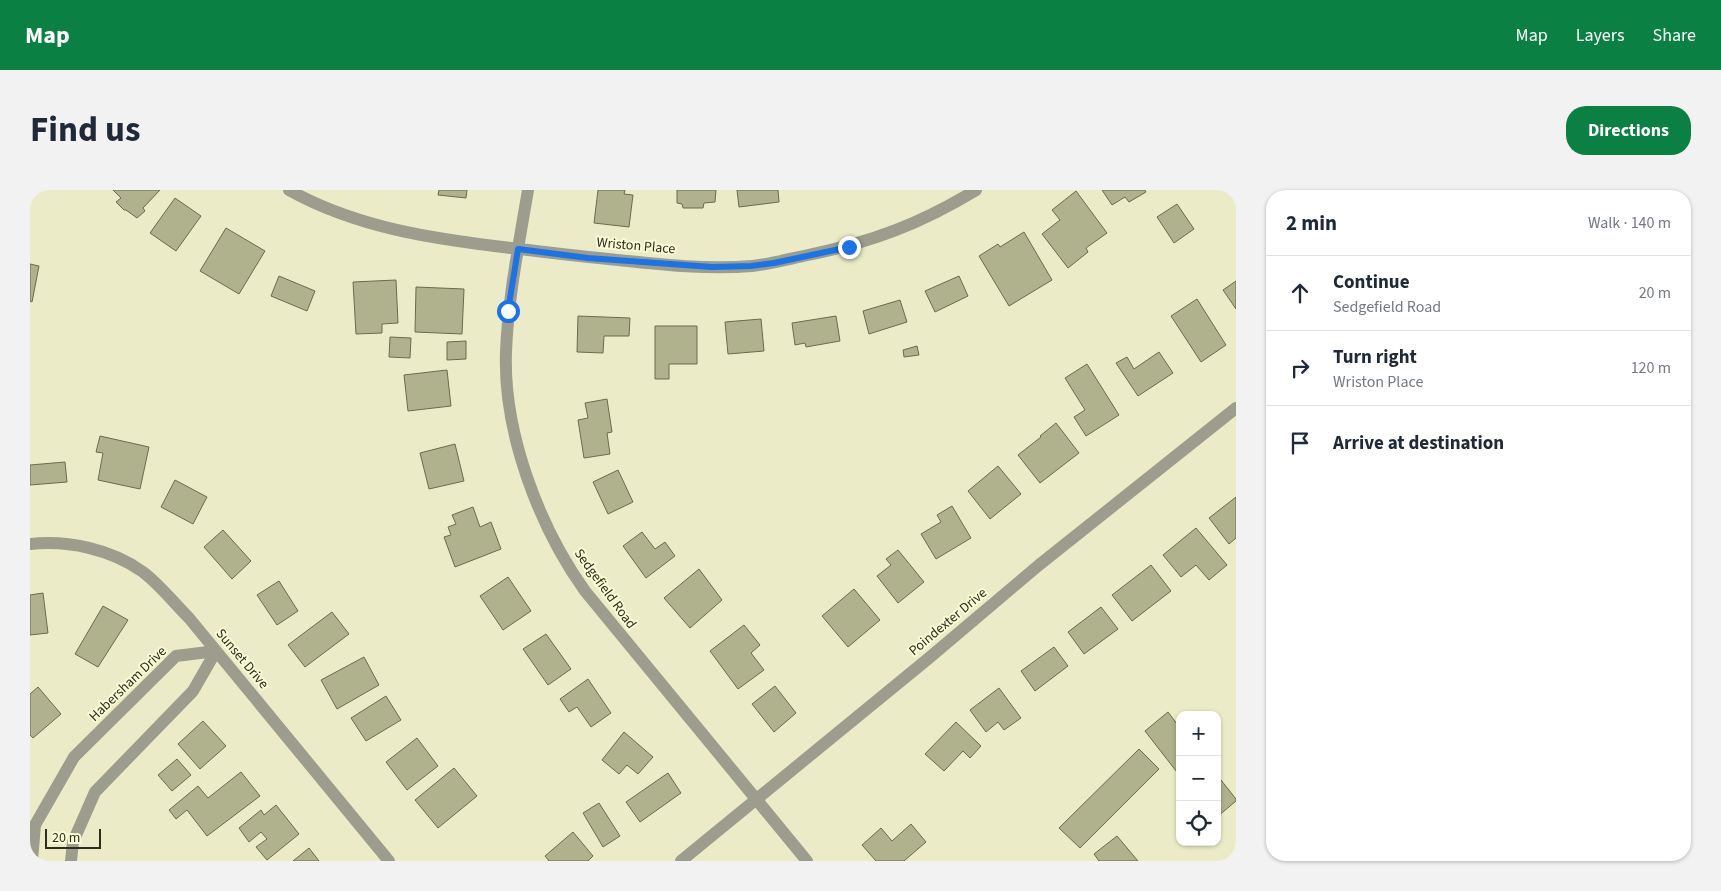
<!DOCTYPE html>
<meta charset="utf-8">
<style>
:root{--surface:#fff;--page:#f2f2f3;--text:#1f2937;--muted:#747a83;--line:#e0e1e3;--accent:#0b8043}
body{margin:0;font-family:"Source Sans 3",sans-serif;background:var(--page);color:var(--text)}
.controls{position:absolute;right:15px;bottom:15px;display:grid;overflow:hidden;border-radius:10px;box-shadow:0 1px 4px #0004}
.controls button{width:45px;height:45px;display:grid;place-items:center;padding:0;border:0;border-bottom:1px solid var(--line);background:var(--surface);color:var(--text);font:25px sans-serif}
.scale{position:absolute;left:15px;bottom:12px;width:56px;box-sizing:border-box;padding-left:5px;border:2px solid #2d2e1f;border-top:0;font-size:14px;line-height:18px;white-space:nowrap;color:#2d2e1f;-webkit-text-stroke:4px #f8fad4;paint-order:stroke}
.stop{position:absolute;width:15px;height:15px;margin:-11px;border:4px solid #1a73e8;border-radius:50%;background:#fff}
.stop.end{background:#1a73e8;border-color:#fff;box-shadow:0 1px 5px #0008}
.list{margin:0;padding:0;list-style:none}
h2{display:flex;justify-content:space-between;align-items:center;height:65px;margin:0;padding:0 20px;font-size:21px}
h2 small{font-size:16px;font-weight:400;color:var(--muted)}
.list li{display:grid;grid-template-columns:32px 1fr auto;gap:15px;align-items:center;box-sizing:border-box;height:75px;padding:0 20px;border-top:1px solid var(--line)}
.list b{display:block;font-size:19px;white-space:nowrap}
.list p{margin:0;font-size:16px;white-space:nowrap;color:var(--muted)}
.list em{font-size:16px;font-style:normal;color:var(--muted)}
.icon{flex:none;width:28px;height:28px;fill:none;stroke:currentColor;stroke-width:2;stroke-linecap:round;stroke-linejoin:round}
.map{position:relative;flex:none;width:1206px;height:671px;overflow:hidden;border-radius:20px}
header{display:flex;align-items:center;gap:30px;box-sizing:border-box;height:70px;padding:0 25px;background:var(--accent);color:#fff}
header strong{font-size:24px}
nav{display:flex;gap:28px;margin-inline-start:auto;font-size:18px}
.intro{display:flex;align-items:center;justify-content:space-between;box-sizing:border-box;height:120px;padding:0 30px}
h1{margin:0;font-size:35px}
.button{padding:12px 22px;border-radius:20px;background:var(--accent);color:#fff;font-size:18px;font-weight:700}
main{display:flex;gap:30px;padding:0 30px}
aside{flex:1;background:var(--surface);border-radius:20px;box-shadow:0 1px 4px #0004}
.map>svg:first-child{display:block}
.building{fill:#b0b18d;stroke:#6a6b4a}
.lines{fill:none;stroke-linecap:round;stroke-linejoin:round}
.minor{stroke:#9d9d8e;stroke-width:12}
.route{stroke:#1a73e8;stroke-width:6}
.labels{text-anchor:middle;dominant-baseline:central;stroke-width:4;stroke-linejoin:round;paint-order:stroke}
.street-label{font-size:14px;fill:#2d2e1f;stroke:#f8fad4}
</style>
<header>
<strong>Map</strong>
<nav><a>Map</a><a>Layers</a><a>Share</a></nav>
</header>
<div class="intro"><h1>Find us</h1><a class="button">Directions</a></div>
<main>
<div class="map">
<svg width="1206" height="671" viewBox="0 0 1206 671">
<rect width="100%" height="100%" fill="#ebecc7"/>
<path class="building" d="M83 0H130L113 18 115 21 107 28 96 20H94L86 12 91 8Z
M409 0H437L436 8 408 5Z
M568 0H595L594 4 603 5 599 37 564 33Z
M647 0H686L685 12 674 13 673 18H653L652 14 647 13Z
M707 0H748L749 12 709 17Z
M1072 0H1115L1116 2 1099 12 1095 7 1082 15Z
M1046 1 1077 43 1056 58 1058 62 1038 78 1012 44 1030 30 1022 20Z
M145 8 171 26 146 61 120 43Z
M1147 14 1164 39 1144 53 1127 27Z
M196 38 235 61 209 104 170 81Z
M994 42 1022 90 979 116 949 66 968 54 970 57Z
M0 74 9 76 2 112 0 111Z
M249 86 285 101 277 121 241 106Z
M929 86 938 106 905 122 895 101Z
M366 90 368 133 352 134V143L326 144 323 92Z
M1206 91V119L1193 100Z
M386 97 434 99 432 144 385 142Z
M1167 109 1196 155 1171 172 1141 126Z
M870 110 877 132 839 144 833 121Z
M548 126 600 128 599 146H574L573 163 547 162Z
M806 126 810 151 776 157 775 153 765 155 762 133Z
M731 129 734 161 698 164 695 132Z
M625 136H667V174H639V189H625Z
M360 147 381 148 380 168 359 167Z
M436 151V169L417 170V152Z
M887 156 889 165 874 167 873 160Z
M1129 162 1143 183 1108 206 1086 173 1097 167 1104 179Z
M1057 174 1089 225 1056 246 1044 227 1055 220 1035 188Z
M417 180 421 216 378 221 374 185Z
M577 209 582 242 577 243 580 264 554 268 548 230 558 228 555 213Z
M1026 233 1049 263 1010 293 988 265 1011 247 1010 246Z
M70 246 119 257 110 299 68 290 73 263 66 262Z
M425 254 434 291 399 299 390 263Z
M35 272 37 292 0 295V275Z
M968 276 991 304 960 329 938 301Z
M588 280 603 312 578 324 563 292Z
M145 290 177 307 163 334 131 317Z
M1206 307V348L1199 354 1179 328Z
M922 316 941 348 906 369 891 344 911 332 907 325Z
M443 317 450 337 461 332 471 359 425 377 414 347 421 345 418 337 426 334 422 325Z
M1166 338 1197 375 1179 390 1166 375 1151 387 1133 365Z
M193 340 221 371 202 389 174 357Z
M612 342 625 359 635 352 645 366 616 388 593 356Z
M868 360 894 392 868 413 847 386 861 375 856 369Z
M1121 375 1141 401 1102 431 1082 405Z
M669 379 692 410 660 438 634 408Z
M478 387 501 421 473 440 450 406Z
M249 391 268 421 247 435 227 405Z
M824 399 850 430 818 457 792 426Z
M13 403 18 443 0 445V405Z
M73 416 98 430 68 477 45 464Z
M1071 417 1088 439 1054 464 1038 442Z
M302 422 319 444 275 477 258 455Z
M714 435 730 455 721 463 734 480 708 499 680 461Z
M516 444 541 479 518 495 493 459Z
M1024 457 1038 476 1005 501 991 481Z
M334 467 349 495 307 519 291 490Z
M558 489 581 523 561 537 547 517 539 522 530 509Z
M745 496 766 523 744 542 722 514Z
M8 497 31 524 3 548 0 545V504Z
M969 498 991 528 974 540 968 532 956 542 940 520Z
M356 506 371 530 336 551 321 528Z
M1138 522 1150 538V586L1115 541Z
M173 531 196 556 170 579 148 554Z
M926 532 951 556 940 568 933 561 914 581 895 564Z
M594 542 623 567 608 584 597 575 589 584 572 570Z
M387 548 408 576 377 600 356 572Z
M1109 559 1129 579 1050 658 1029 638Z
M147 569 161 585 142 601 128 585Z
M424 578 447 606 408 638 385 610Z
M211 582 230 606 177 646 157 620 146 629 139 620 168 596 178 608Z
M638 583 651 603 610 632 596 612Z
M1187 585 1206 609V611L1187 627Z
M569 613 590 646 573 657 553 623Z
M246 615 269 644 237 670 226 657 237 649 231 642 219 652 209 638 231 620 234 625Z
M881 634 896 652 874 671H846L832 655 851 638 862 651Z
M543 642 563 666 558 671H519L515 666Z
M1087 646 1108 671H1069L1064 664Z
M279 658 289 671H263Z"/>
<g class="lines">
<path class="minor" d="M259 0C327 38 404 49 481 58 513 62 546 66 578 69 626 74 675 80 722 76 741 74 759 69 778 65 842 52 890 34 946 0
M498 0C489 54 478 108 476 162 473 242 509 337 555 401L777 671
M0 354C38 350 81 359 113 382 130 395 144 413 159 428L359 671
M2 671 5 635 44 567 146 466 186 461
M41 671 43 652 65 602 163 501 186 461
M651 671 899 468 1009 375 1206 218"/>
</g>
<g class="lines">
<path class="route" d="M478 121 488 59 558 68 682 77 721 76 744 73 819 57"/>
</g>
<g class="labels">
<g class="street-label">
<text transform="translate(606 56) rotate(5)">Wriston Place</text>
<text transform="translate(575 399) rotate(54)">Sedgefield Road</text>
<text transform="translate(918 432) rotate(-40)">Poindexter Drive</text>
<text transform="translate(212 469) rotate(50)">Sunset Drive</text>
<text transform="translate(98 494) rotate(-44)">Habersham Drive</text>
</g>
</g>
</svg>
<div class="controls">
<button>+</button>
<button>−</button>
<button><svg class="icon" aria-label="locate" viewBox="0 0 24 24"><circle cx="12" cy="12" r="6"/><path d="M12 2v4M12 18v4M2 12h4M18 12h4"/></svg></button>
</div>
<div class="scale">20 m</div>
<div class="stop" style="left:478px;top:121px"></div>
<div class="stop end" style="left:819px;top:57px"></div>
</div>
<aside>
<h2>2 min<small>Walk · 140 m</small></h2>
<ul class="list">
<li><svg class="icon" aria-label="ahead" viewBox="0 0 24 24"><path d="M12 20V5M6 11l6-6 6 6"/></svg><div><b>Continue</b><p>Sedgefield Road</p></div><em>20 m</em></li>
<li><svg class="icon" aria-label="right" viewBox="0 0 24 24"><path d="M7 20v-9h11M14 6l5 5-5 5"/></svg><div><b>Turn right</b><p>Wriston Place</p></div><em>120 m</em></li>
<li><svg class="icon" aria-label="arrive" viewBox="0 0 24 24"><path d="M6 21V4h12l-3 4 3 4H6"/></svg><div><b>Arrive at destination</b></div></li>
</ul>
</aside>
</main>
